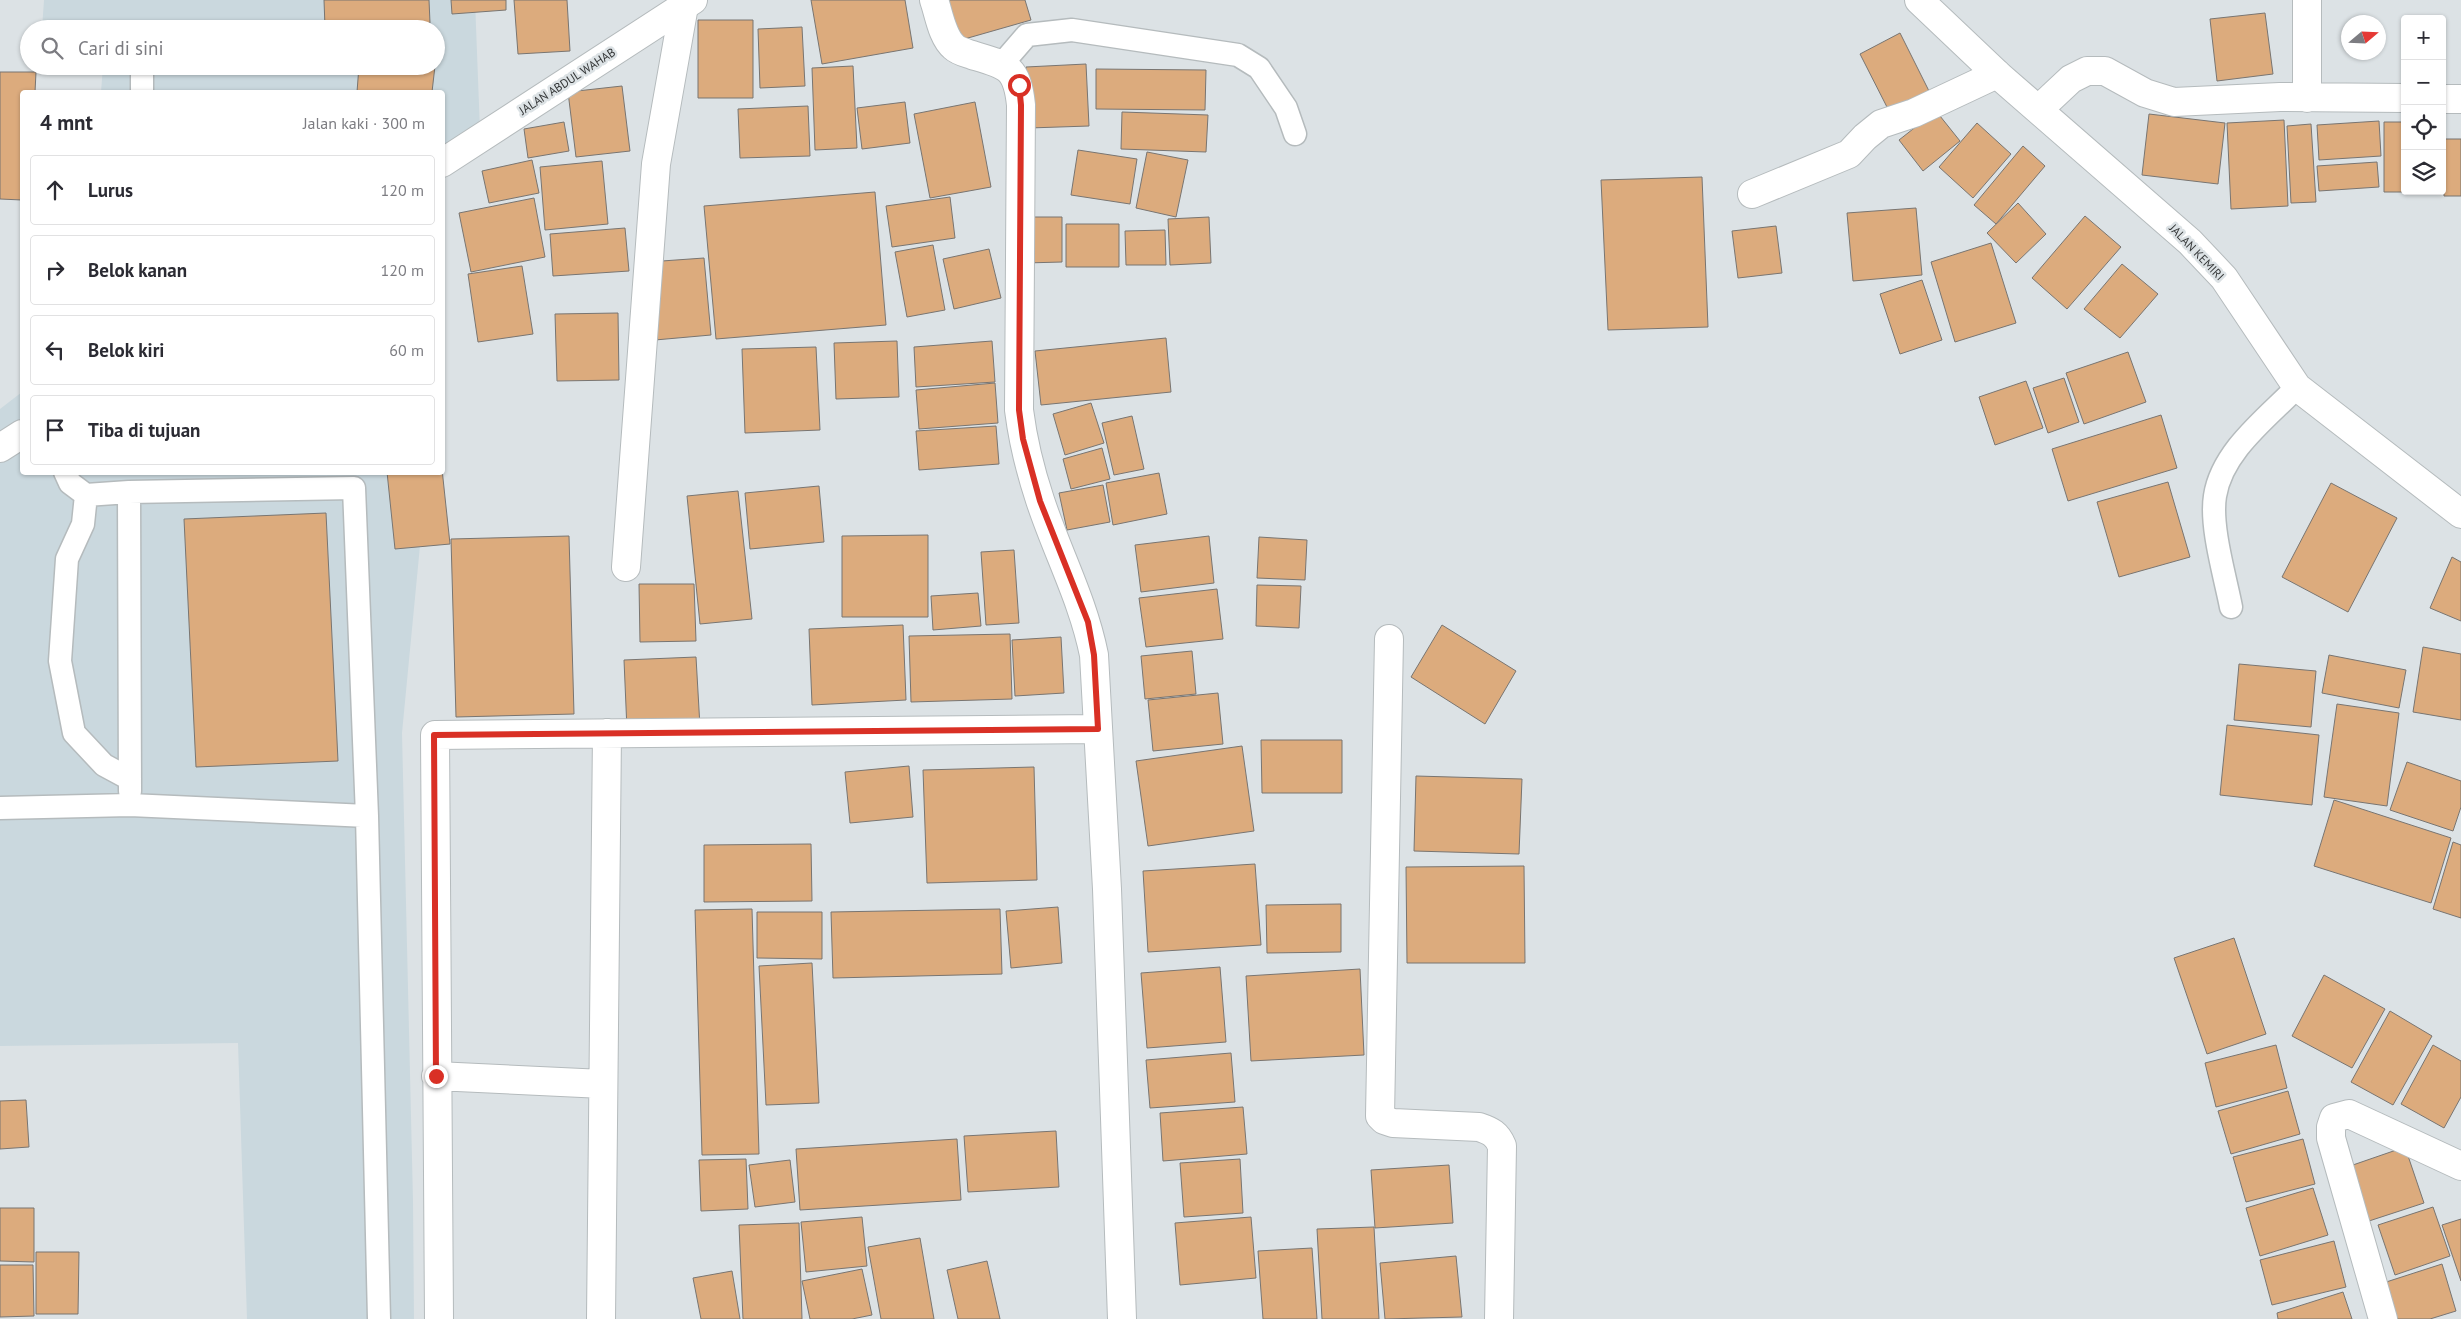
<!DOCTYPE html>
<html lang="id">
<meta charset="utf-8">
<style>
:root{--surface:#fff;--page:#f7f7f7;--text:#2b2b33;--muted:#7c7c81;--line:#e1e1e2}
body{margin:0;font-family:"PT Sans",sans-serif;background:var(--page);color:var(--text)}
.controls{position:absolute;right:15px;top:15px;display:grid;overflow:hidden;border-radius:5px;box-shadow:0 1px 4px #0004}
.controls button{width:45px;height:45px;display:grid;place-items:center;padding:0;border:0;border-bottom:1px solid var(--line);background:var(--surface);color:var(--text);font:25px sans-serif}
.compass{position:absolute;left:2341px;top:15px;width:45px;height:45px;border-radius:50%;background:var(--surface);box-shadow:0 1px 4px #0004;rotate:71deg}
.stop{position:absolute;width:15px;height:15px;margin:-11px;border:4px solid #d93025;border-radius:50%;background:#fff}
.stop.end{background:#d93025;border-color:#fff;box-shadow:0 1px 5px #0008}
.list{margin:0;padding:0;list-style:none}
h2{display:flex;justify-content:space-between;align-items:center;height:65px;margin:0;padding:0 20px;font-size:21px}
h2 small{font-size:16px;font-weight:400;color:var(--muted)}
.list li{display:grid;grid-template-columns:32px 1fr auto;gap:15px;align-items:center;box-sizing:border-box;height:70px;margin:0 10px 10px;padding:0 10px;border:1px solid var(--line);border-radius:5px}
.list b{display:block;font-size:19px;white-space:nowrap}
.list em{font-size:16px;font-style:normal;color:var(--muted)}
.icon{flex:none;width:28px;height:28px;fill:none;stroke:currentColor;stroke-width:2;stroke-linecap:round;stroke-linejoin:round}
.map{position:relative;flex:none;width:2461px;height:1319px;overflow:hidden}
.search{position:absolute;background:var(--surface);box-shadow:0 1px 4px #0004;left:20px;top:20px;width:425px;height:55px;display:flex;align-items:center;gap:12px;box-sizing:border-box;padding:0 18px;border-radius:28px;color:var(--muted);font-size:19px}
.panel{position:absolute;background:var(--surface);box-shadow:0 1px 4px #0004;left:20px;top:90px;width:425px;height:385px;border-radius:5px}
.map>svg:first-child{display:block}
.built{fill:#cad8de}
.building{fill:#dcab7d;stroke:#797571}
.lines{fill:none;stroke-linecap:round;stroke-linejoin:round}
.service-casing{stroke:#b5bbbd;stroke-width:25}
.minor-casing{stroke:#b5bbbd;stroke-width:30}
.tertiary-casing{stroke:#b5bbbd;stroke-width:30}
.service{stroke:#fff;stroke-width:22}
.minor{stroke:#fff;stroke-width:28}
.tertiary{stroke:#fff;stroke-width:28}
.route{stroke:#d93025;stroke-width:6}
.labels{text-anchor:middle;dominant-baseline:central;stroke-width:5;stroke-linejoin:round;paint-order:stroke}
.street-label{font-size:12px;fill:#343637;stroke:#dce2e5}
</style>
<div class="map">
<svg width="2461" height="1319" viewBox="0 0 2461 1319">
<rect width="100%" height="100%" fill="#dce2e5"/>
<path class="built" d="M44 0H475L480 131 443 147 442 92H101L103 66H436V29H42Z
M22 392V472L427 473 402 733 413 1201 414 1319H247L238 1043 0 1046V409Z"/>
<path class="building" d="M324 0H429L430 23 325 27Z
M451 0H506V10L452 14Z
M514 0H567L570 51 518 54Z
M811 0H905L913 48 822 64Z
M943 0H1025L1031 20 954 42Z
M2265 13 2273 74 2217 81 2210 19Z
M698 20H753V98H698Z
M802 27 805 86 760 88 758 29Z
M1900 33 1929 91 1889 111 1860 54Z
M1086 64 1089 126 1029 128 1026 67Z
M359 66H435L432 92H357Z
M853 66 857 148 815 150 812 68Z
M1096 69 1206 70 1205 110 1096 109Z
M0 72H36L35 92H22V200L0 199Z
M622 86 630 151 576 157 568 92Z
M905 102 910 143 862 149 857 108Z
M975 102 991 187 930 198 914 114Z
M808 106 810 156 740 158 738 109Z
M1936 111 1960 141 1923 171 1899 140Z
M1122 112 1208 115 1206 152 1121 149Z
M2149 114 2225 123 2218 184 2142 175Z
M2284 120 2288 206 2231 209 2227 123Z
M2379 121 2381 156 2319 160 2317 125Z
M564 122 569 151 528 158 524 129Z
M2384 122H2405V191L2438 192H2384Z
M1977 123 2011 154 1973 198 1939 167Z
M2311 124 2316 202 2291 203 2287 126Z
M2444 139H2461V196H2444Z
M2023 146 2045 166 1996 224 1974 205Z
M1078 150 1137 159 1130 204 1071 195Z
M1147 152 1188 160 1176 217 1136 208Z
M532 160 539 193 489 203 482 171Z
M602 161 608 224 545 230 540 167Z
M2377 162 2379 187 2319 191 2317 166Z
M1702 177 1708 327 1608 330 1601 180Z
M875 192 886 325 716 339 704 206Z
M950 197 955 238 892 247 886 206Z
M534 198 545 257 471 272 459 213Z
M2018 203 2046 234 2016 263 1987 233Z
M1916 208 1922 275 1853 281 1847 213Z
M2085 216 2121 247 2067 309 2032 278Z
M1024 217H1062V262L1025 263Z
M1209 217 1211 263 1170 265 1168 219Z
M1066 224H1119V267H1066Z
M1776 226 1782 273 1738 278 1732 231Z
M625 228 629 271 553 276 550 234Z
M1165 230 1166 265H1126L1125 231Z
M1991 243 2016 323 1955 342 1931 262Z
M933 245 945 310 907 317 895 252Z
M989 249 1001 298 954 309 943 259Z
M704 258 711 335 655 340 648 262Z
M2122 264 2158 294 2120 338 2084 309Z
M522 266 533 334 478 342 468 274Z
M1922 280 1942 340 1900 354 1880 294Z
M618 313 619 380 557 381 555 314Z
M1166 338 1171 392 1041 405 1035 351Z
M897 341 899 397 836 399 834 343Z
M992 341 995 382 916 387 914 347Z
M816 347 820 430 745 433 742 349Z
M2128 352 2146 402 2084 424 2066 373Z
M2064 378 2079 422 2048 433 2033 388Z
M2026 381 2043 428 1995 445 1979 397Z
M995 383 998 423 919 429 916 390Z
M1091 403 1104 443 1065 455 1053 414Z
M2161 415 2177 468 2068 501 2052 449Z
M1132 416 1144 469 1114 475 1102 423Z
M996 426 999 464 919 470 916 431Z
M1102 448 1110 479 1071 489 1063 459Z
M442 469 450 544 395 549 387 472H442Z
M1159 473 1167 514 1113 525 1106 483Z
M2168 482 2190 557 2119 577 2097 502Z
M2331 483 2397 518 2348 612 2282 577Z
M1103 485 1110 522 1067 530 1059 493Z
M819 486 824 542 750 549 745 493Z
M738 491 752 619 700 624 687 496Z
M326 513 338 761 196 767 184 519Z
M928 535V617H842V536Z
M569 536 574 714 456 717 451 539Z
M1209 536 1214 583 1141 592 1135 545Z
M1259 537 1307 540 1305 580 1257 578Z
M1014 550 1019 623 986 625 981 552Z
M2452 557 2461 562V621L2430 608Z
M639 584H694L696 641 640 642Z
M1257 585 1301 586 1299 628 1256 626Z
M1217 589 1223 639 1146 647 1139 598Z
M978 593 981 626 933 630 931 596Z
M903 625 906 700 812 705 809 629Z
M1442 625 1516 671 1485 724 1411 677Z
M1010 634 1012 699 911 702 909 636Z
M1061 637 1064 693 1015 696 1012 640Z
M2423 647 2461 654V720L2413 712Z
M1192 651 1196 694 1145 699 1141 656Z
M2329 655 2406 670 2399 708 2322 693Z
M696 657 700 727 627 730 624 660Z
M2239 664 2316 671 2311 727 2234 720Z
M1218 693 1223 744 1153 751 1148 700Z
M2337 704 2399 713 2387 806 2324 797Z
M2227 725 2319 735 2312 805 2220 795Z
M1261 740H1342V793H1262Z
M1242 746 1254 831 1148 846 1136 761Z
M2407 762 2461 781V807L2453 831 2390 810Z
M909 766 913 817 850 823 845 772Z
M1034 767 1037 880 927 883 923 770Z
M1416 776 1522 779 1519 854 1414 851Z
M2334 800 2451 838 2431 903 2314 866Z
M2453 842 2461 845V918L2433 909Z
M811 844 812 901 704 902V845Z
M1255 864 1261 945 1148 952 1143 871Z
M1524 866 1525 963H1407L1406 867Z
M1341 904V952L1267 953 1266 905Z
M1058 907 1062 963 1011 968 1006 911Z
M752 909 759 1154 702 1155 695 910Z
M1000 909 1002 974 833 978 831 912Z
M757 912H822V959L757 958Z
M2234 938 2266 1034 2207 1054 2174 958Z
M812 963 819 1103 766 1105 759 966Z
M1220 967 1226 1042 1147 1048 1141 973Z
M1360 969 1364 1055 1251 1061 1246 976Z
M2324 975 2385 1009 2352 1068 2292 1036Z
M2390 1011 2432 1036 2393 1105 2351 1082Z
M2276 1045 2287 1088 2216 1107 2205 1063Z
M2433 1045 2461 1061V1097L2444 1128 2401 1104Z
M1231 1053 1235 1102 1150 1108 1146 1060Z
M2288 1091 2300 1134 2231 1154 2218 1111Z
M26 1100 29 1147 0 1149V1101Z
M1243 1107 1247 1154 1163 1161 1160 1113Z
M1056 1131 1059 1187 968 1192 964 1136Z
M957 1139 961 1200 800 1210 796 1149Z
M2303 1139 2315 1184 2246 1202 2233 1157Z
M2405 1147 2424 1203 2369 1221 2350 1166Z
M746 1159 748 1209 701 1211 699 1160Z
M1240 1159 1243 1213 1184 1217 1180 1163Z
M790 1160 795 1202 755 1207 749 1165Z
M1449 1165 1453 1223 1375 1228 1371 1170Z
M2313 1188 2328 1235 2260 1256 2246 1208Z
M2433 1207 2450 1256 2395 1275 2378 1225Z
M0 1208H34V1262L0 1261Z
M862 1217 867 1266 806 1272 801 1222Z
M1251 1217 1256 1278 1180 1285 1175 1223Z
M2461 1219V1281L2442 1225Z
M799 1223 802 1319H743L739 1225Z
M1374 1227 1379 1319H1322L1317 1229Z
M920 1238 934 1319H881L868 1247Z
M2334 1241 2346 1287 2272 1305 2260 1260Z
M1312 1248 1317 1319H1263L1258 1251Z
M36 1252H79L78 1314H36Z
M1456 1256 1462 1317 1385 1319 1380 1263Z
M987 1261 1000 1319H958L947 1270Z
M2442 1264 2456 1311 2430 1319H2390L2380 1284Z
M0 1265H33L34 1316 0 1317Z
M862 1269 872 1315 852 1319H810L802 1281Z
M732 1271 740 1319H701L693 1278Z
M2343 1292 2352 1319H2278L2277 1313Z"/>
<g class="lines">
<g class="service-casing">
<path id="service" d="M1002 64 1027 35 1072 30 1238 55 1259 68 1286 108 1295 134
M142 92V71
M65 472 70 483 86 495 129 492 354 488 367 816 379 1319
M129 492 130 791
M86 495 83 524 67 559 60 661 74 733 104 765 130 779
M2231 607C2225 576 2210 526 2215 496 2222 451 2267 418 2297 387
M0 808 130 805 367 816"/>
</g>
<g class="minor-casing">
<path id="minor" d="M934 0C939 14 942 37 954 47 958 51 966 53 972 55 1006 65 1017 66 1021 105L1019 410C1023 441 1030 470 1040 500 1057 552 1083 600 1094 655L1107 889 1122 1319
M2307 0V98
M2442 99H2461
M2039 109 2071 79 2087 71H2105L2145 93 2174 102 2280 97 2405 98
M1752 194 1849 154 1865 137 1881 124 1914 113 1997 74
M626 567 656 164 685 0
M1389 639 1380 1116 1384 1120 1393 1123 1479 1127C1491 1131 1497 1134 1502 1146L1499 1319
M436 1076 603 1084
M439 1319 435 735 1098 729
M601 1319 607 733
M2383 1319 2331 1138V1127L2334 1118 2349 1114 2461 1166"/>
</g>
<g class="tertiary-casing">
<path id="tertiary" d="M1919 0 1997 74 2190 242 2224 278 2297 387 2461 514
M442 163 693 0
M0 448 22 434"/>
</g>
<use href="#service" class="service"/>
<use href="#minor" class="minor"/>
<use href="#tertiary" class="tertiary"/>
</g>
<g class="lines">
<path class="route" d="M436 1076 434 735 1098 729 1094 655 1088 622 1040 501 1023 439 1019 410 1021 105 1019 85"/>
</g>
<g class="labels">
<g class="street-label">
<text transform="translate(567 81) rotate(-33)">JALAN ABDUL WAHAB</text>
<text transform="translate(2197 252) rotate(46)">JALAN KEMIRI</text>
</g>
</g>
</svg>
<div class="controls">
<button>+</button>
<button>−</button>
<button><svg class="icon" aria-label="locate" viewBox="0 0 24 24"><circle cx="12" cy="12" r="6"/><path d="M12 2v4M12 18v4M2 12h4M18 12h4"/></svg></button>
<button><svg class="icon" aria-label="layers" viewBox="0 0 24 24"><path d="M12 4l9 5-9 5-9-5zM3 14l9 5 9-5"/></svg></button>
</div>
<svg class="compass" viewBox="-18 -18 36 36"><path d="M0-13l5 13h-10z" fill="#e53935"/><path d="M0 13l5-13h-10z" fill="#7c7c81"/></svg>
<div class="stop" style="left:1019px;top:85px"></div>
<div class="stop end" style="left:436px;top:1076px"></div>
<div class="search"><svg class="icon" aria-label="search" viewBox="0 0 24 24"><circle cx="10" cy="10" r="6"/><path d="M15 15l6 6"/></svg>Cari di sini</div>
<section class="panel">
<h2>4 mnt<small>Jalan kaki · 300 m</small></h2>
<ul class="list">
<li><svg class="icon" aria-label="ahead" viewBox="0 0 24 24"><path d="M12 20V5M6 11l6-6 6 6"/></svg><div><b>Lurus</b></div><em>120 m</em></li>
<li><svg class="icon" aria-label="right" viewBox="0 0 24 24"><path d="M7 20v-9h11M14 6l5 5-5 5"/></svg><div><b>Belok kanan</b></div><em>120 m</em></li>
<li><svg class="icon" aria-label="left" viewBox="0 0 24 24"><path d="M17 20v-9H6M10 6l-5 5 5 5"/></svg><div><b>Belok kiri</b></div><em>60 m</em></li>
<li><svg class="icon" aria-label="arrive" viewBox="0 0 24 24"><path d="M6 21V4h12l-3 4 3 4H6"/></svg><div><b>Tiba di tujuan</b></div></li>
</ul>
</section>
</div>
